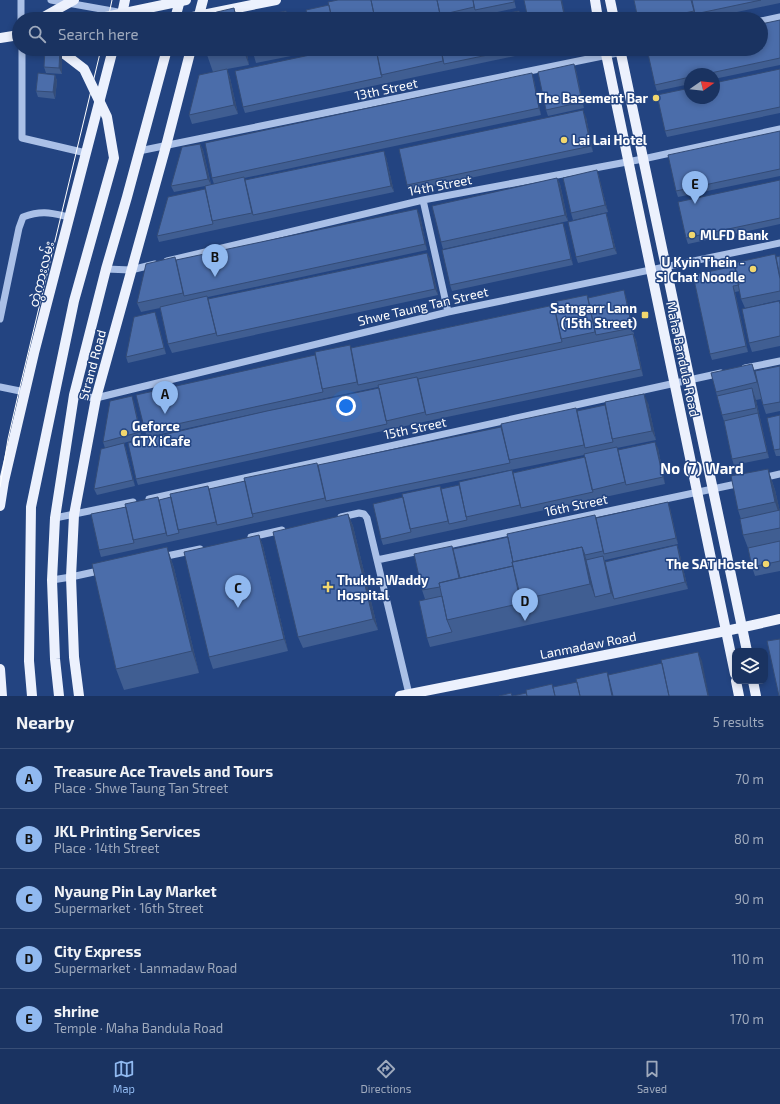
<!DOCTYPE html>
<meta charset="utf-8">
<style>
:root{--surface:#1a3361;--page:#273f6a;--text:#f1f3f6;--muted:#9faabd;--line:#384e76;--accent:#90b9f0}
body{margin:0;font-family:"Exo 2","Noto Sans Myanmar",sans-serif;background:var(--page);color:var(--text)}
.controls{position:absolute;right:12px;bottom:12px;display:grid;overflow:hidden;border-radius:8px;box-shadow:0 2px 6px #0003}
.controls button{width:36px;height:36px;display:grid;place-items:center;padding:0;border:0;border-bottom:1px solid var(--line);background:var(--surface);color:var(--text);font:20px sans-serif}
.compass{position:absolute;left:684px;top:68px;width:36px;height:36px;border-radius:50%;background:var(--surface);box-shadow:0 2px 6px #0003;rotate:76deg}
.you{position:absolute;left:346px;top:406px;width:14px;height:14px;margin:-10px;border:3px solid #fff;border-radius:50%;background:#1a73e8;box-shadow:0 0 0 6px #1a73e833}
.badge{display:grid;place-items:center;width:26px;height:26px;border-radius:50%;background:var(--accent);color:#111;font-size:13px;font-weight:700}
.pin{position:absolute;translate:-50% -33px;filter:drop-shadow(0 1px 2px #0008)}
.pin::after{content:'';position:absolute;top:21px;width:14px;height:12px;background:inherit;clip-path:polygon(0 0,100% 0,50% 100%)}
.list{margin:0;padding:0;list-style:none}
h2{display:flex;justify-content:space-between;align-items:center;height:52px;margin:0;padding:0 16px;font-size:17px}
h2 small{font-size:13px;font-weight:400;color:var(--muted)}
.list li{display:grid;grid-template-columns:26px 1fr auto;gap:12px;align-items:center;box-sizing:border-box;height:60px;padding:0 16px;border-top:1px solid var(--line)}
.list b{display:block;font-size:15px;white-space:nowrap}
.list p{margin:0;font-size:13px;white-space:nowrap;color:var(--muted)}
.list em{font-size:13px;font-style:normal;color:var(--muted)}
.icon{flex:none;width:22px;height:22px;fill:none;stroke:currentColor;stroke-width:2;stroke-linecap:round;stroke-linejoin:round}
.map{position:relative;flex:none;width:780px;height:696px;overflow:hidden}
.search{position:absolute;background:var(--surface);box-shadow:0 2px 6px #0003;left:12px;right:12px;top:12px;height:44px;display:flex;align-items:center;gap:10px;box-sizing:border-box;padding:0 14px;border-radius:22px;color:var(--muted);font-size:15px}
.sheet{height:352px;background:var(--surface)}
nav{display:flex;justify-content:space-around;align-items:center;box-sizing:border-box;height:56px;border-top:1px solid var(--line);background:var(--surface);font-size:11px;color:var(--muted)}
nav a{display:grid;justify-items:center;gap:2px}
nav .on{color:var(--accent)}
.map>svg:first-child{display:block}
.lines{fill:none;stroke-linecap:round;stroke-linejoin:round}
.minor{stroke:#aac0e7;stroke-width:7}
.major{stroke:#ecf1fd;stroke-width:10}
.tram{stroke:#fff;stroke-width:1}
.major-bridge{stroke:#ecf1fd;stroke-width:10}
.wall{fill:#405e92}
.shaded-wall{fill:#344c77}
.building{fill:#4b6daa;stroke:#344c77}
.poi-dot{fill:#f2d76e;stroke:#234481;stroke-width:1.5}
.labels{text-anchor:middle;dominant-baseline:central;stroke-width:3;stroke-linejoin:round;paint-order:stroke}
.street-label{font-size:13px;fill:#fff;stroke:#234481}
.poi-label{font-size:13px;font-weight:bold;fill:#fff;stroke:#234481;text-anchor:end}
.quarter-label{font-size:15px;font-weight:bold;fill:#fff;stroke:#234481}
</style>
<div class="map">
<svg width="780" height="696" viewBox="0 0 780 696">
<rect width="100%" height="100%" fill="#234481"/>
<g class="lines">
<path class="minor" d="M21 0V19
M51 0 118 12
M761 21 780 17
M22 49V138L86 153
M139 151 637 49
M423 200 448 312
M167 261 423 200 643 159 780 129
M106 269 131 270 155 264
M0 319 19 228 23 217C42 210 51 213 69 217
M745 368 780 361
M0 387 25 392
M74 395 96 398 448 312 780 243
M762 478 780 474
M149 499 721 373
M341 517 359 513 364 514 367 518 409 694
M55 518 133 502
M251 537 282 530
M162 557 200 549
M377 560 741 483
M52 580 71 577 103 570"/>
<path class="major" d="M595 0 598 19
M610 0 614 19
M121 19 125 0
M175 19 180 0
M183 19 276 0
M198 19 203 0
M0 38 19 35
M605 49 735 674
M620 49 747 651
M0 506 4 481 34 353 113 49
M0 669 2 696
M736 681 739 696
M753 681 756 696
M59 696 55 659 52 580 55 518 74 395 106 269 127 197 167 49
M79 696 74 657 71 577 74 515 96 398 166 146 191 49
M400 696 726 631 780 619"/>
<path class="tram" d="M108 19 112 0
M0 487 8 439 19 391 101 49"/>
<path class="major-bridge" d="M40 19 74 0
M96 19 186 0
M32 696 29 661 31 507 74 301 114 158 107 117 84 69 58 49"/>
</g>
<path class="wall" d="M514 0 516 8 465 19H308Z
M634 0H780V3L704 19H638Z
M780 20V65L714 79V74H690V84L657 91 655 85Z
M45 49H61L62 54V74L46 73 44 67Z
M205 49H246L249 65 227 69 230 78 238 114 192 124 189 115 213 72Z
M252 49H295L296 55 256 63Z
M316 49H328L316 51Z
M338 49H528L529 53 245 113 243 107Z
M534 49H550L536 52Z
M780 69V113L667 137 665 131Z
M576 70 584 108 548 116 546 110Z
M55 75 57 81 55 99 38 97 36 91Z
M534 80 541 115 244 178 245 180 386 157 394 192 159 242 157 236 205 189V186L174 192 171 186 200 144 203 150 211 184H214L212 178Z
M586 117 593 152 409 191 407 185Z
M780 131V176L678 197 676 191Z
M597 170 599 177 608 212 573 220 571 213Z
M557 178 560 184 568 221 443 249 441 242Z
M780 180V224L688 244 686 238Z
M606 213 608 219 617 254 578 263 576 257Z
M420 215 427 250 208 297V299L427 253 430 259 438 295 172 353 168 344 160 308 141 312 137 303 176 260Z
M565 229 573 265 452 291 450 285Z
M780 256V300L745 308 741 299 740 291 735 292 748 352 712 360 710 354 693 275Z
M587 295 588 298 626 297 634 334 418 379 633 334 636 340 643 376 428 421 138 485 136 479 379 388 378 387 326 398 147 437 145 431 351 348 554 305Z
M780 303V346L752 352 749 343Z
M157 318 166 354 128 363 126 357Z
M780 366V411L766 414 761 399 756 400 769 458 734 465 732 459 724 421 722 415 717 396 716 392 755 371Z
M134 402 142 438 105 448 103 442Z
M648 403 656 440 617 448 618 450 658 448 665 484 383 545 381 539 403 497 440 486 441 489 585 457 584 455 328 507 101 557 99 550 126 507 158 497 159 500 171 497 208 486 209 489 577 411Z
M780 415V456H776L774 450Z
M124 443 126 449 135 486 97 495 94 489Z
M768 469 775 490 780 512V571L755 576 752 567 748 548 743 535 741 519 738 510Z
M670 508 678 544 605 560V562L677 545 679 551 688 589 430 647 427 638 425 599 422 590 453 549 596 518Z
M348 514 353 526 378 630 303 648 298 637Z
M259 535 263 546 288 651 213 669 209 657Z
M167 547 174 568 199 673 124 690 116 669Z"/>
<path class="shaded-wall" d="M561 0H562L566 19H565Z
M234 8 238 19H236Z
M60 49 62 54V74L59 68Z
M243 49H246L249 65Z
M574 64 576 70 584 108 582 102Z
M227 69 230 78 238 114 234 105Z
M532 73 534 80 541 115 539 108Z
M55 75 57 81 55 99 53 92Z
M583 110 586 117 593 152 591 146Z
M200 144 203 150 211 185 208 179Z
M384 151 386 157 394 192 391 186Z
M597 170 599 177 608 212 605 205Z
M557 178 560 184 568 221 565 215Z
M417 209 420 215 427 250 425 244Z
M606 213 608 219 617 254 614 248Z
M563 223 565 229 573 265 571 259Z
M427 253 430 259 438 295 435 289Z
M733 286 735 292 748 352 746 346Z
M624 290 626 297 634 334 632 328Z
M155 312 157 318 166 354 164 348Z
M633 334 636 340 643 376 641 369Z
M752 364 758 380 763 399 757 382Z
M752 388 756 400 769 458 767 452Z
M644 394 648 403 656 440 652 431Z
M132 396 134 402 142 438 140 432Z
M655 442 658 448 665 484 663 477Z
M124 443 126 449 135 486 133 480Z
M768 469 775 490 780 512V517L775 502Z
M668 502 670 508 678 544 676 538Z
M348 514 353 526 378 630 373 619Z
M259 535 263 546 288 651 284 639Z
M677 545 679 551 688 589 685 582Z
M167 547 174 568 199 673 192 651Z
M582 547 591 572 595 597 590 584Z
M603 556 607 568 614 599 611 593Z
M698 652 702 661 709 696H708Z"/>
<path class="building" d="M338 0H371L375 19H332L328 2Z
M371 0H437L441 18 435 19H375Z
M437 0H473L474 7 440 15Z
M473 0H514V2L475 10Z
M524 0H561L565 19H528Z
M634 0H691L694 11 657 19H638Z
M692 0H761L695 14Z
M329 5 332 19H308L306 10Z
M234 8 236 19H207L211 14 217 12Z
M286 11 287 19H247Z
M519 11 521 19H479Z
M780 20V58L706 74H690V77L655 85 647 49H761V24Z
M45 49H60L59 68 44 67Z
M205 49H214L206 51Z
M252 49H277L253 54Z
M338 49H376L382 77 243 107 235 71Z
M376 49H441L443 61 381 75Z
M441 49H517L444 64Z
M574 64 582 102 546 110 538 72Z
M227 69 234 105 189 115 199 75Z
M780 69V107L665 131 657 95 690 88V98H714V83Z
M38 73 55 75 53 92 36 91Z
M532 73 539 108 212 178 205 143Z
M583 110 591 146 407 185 399 149Z
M780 131V169L676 191 668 155Z
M200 144 208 179 171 186 182 147Z
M384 151 391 186 253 215 245 180Z
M597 170 605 205 571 213 563 178Z
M244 177 252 213 212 221 205 186Z
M557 178 565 215 441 242 432 206Z
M780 180V218L686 238 678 202Z
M205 189 213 224 157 236 168 197Z
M417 209 425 244 184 296 176 260Z
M606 213 614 248 576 257 568 222Z
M563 223 571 259 450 285 442 250Z
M427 253 435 289 217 336 208 299Z
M775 254 780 279V291L741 299 734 263Z
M780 256V277L776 257Z
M175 257 183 293 137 303 146 264Z
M735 266 739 285 733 286 746 346 710 354 693 275Z
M624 290 632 328 596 335 588 298Z
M587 295 595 332 561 339 553 302Z
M207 296 216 333 168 344 160 307Z
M779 301 780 304V336L749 343 742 309Z
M554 305 562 342 358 385 351 348Z
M155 312 164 348 126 357 134 317Z
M633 334 641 369 426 415 418 379Z
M350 345 357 382 322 389 315 352Z
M315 355 323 392 145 431 136 395Z
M752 364 757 382 716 392 711 373Z
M780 366V402L763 405 755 371Z
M417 377 425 412 386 421 378 385Z
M379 388 387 424 136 479 128 443 267 411Z
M752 388 756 408 722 415 717 396Z
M644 394 652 431 612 439 605 402Z
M132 396 140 432 103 442 110 401Z
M605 405 613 442 585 448 577 411Z
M576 408 584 445 509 460 501 424Z
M758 413 767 452 732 459 724 421Z
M780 415V449L774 450 767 418Z
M501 427 510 463 326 501 318 465Z
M655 442 663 477 626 485 618 450Z
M124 443 133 480 94 489 101 449Z
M617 447 625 482 592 490 584 454Z
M585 457 593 492 521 508 513 473Z
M317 463 325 498 252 514 244 478Z
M768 469 775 502 738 510 731 476Z
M512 470 520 505 466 517 459 482Z
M245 481 253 517 217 525 209 489Z
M459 485 467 520 449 524 441 489Z
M208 486 216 522 178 530 170 494Z
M440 486 448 521 410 529 402 494Z
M158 497 166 533 133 540 125 504Z
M171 497 179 533 167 536 159 500Z
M403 497 411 532 381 539 373 504Z
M668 502 676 538 604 554 596 518Z
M126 507 134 543 99 550 91 514Z
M780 510V528L743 535 740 519Z
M348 514 373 619 298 637 273 532Z
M595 515 603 551 585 555 582 547 513 562 507 534Z
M259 535 284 639 209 657 184 552Z
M508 537 513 562H512L513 566 460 578 453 549Z
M780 541V561L752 567 748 548Z
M677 545 685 582 614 599 605 562Z
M452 546 459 578 439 583 440 587 422 590 414 554Z
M167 547 192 651 116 669 92 564Z
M582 547 590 584 520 600 512 562Z
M603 556 611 593 595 597 586 560Z
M513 566 522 603 447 620 439 583Z
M442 596 447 620 452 632 427 638 419 601Z
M780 639V696H779L767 641Z
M698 652 708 696H669L661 660Z
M662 663 669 696H613L608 675Z
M607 672 612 696H580L576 679Z
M577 682 580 696H555L553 687Z
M552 684 555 696H527L526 690Z
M511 693 512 696H499Z
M526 693 527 696H513Z"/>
<g class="poi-dot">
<circle cx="656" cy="98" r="4"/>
<circle cx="564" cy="140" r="4"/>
<circle cx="692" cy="235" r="4"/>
<circle cx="753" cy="269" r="4"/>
<rect x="641" y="311" width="8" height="8" rx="2"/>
<circle cx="124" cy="433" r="4"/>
<circle cx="766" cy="564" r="4"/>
<path d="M326 581h4v4h4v4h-4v4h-4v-4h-4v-4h4z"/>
</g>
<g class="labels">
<g class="street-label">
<text transform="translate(386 89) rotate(-12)">13th Street</text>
<text transform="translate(440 185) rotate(-11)">14th Street</text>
<text transform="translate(41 274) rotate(-76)">တွဲကားလမ်း</text>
<text transform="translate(423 306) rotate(-13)">Shwe Taung Tan Street</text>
<text transform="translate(683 359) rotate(78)">Maha Bandula Road</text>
<text transform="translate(92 365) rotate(-75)">Strand Road</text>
<text transform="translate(415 428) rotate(-12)">15th Street</text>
<text transform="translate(576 505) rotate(-12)">16th Street</text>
<text transform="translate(588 645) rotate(-11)">Lanmadaw Road</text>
</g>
<g class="poi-label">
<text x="648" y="98">The Basement Bar</text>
<text x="572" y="140" text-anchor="start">Lai Lai Hotel</text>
<text x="700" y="235" text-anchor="start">MLFD Bank</text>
<text x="745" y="262">U Kyin Thein -<tspan x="745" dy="15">Si Chat Noodle</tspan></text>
<text x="637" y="308">Satngarr Lann<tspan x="637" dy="15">(15th Street)</tspan></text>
<text x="132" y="426" text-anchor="start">Geforce<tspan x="132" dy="15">GTX iCafe</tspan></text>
<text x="758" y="564">The SAT Hostel</text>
<text x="337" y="580" text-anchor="start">Thukha Waddy<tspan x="337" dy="15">Hospital</tspan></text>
</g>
<g class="quarter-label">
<text x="702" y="468">No (7) Ward</text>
</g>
</g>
</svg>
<div class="controls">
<button><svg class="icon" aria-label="layers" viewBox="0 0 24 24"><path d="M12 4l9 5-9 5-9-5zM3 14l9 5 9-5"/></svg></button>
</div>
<svg class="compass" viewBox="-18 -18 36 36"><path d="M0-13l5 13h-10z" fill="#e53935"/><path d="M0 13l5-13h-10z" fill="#9faabd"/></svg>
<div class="you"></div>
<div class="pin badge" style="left:165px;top:414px">A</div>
<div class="pin badge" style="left:215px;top:277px">B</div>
<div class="pin badge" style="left:238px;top:608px">C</div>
<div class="pin badge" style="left:525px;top:621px">D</div>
<div class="pin badge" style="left:695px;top:204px">E</div>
<div class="search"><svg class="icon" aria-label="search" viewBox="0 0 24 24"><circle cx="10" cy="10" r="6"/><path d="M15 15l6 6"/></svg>Search here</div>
</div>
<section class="sheet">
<h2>Nearby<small>5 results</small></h2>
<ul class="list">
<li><span class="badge">A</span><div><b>Treasure Ace Travels and Tours</b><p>Place · Shwe Taung Tan Street</p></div><em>70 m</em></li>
<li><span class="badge">B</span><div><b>JKL Printing Services</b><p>Place · 14th Street</p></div><em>80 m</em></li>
<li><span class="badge">C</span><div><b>Nyaung Pin Lay Market</b><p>Supermarket · 16th Street</p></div><em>90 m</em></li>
<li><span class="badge">D</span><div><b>City Express</b><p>Supermarket · Lanmadaw Road</p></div><em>110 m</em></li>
<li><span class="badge">E</span><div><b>shrine</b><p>Temple · Maha Bandula Road</p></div><em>170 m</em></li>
</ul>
</section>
<nav>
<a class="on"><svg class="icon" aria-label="map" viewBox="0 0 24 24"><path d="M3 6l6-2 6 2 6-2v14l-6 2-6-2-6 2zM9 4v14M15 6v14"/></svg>Map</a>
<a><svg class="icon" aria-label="directions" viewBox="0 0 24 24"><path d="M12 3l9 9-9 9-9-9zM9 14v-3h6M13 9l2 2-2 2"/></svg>Directions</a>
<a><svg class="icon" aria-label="saved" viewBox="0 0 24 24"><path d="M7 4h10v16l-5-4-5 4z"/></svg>Saved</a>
</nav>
